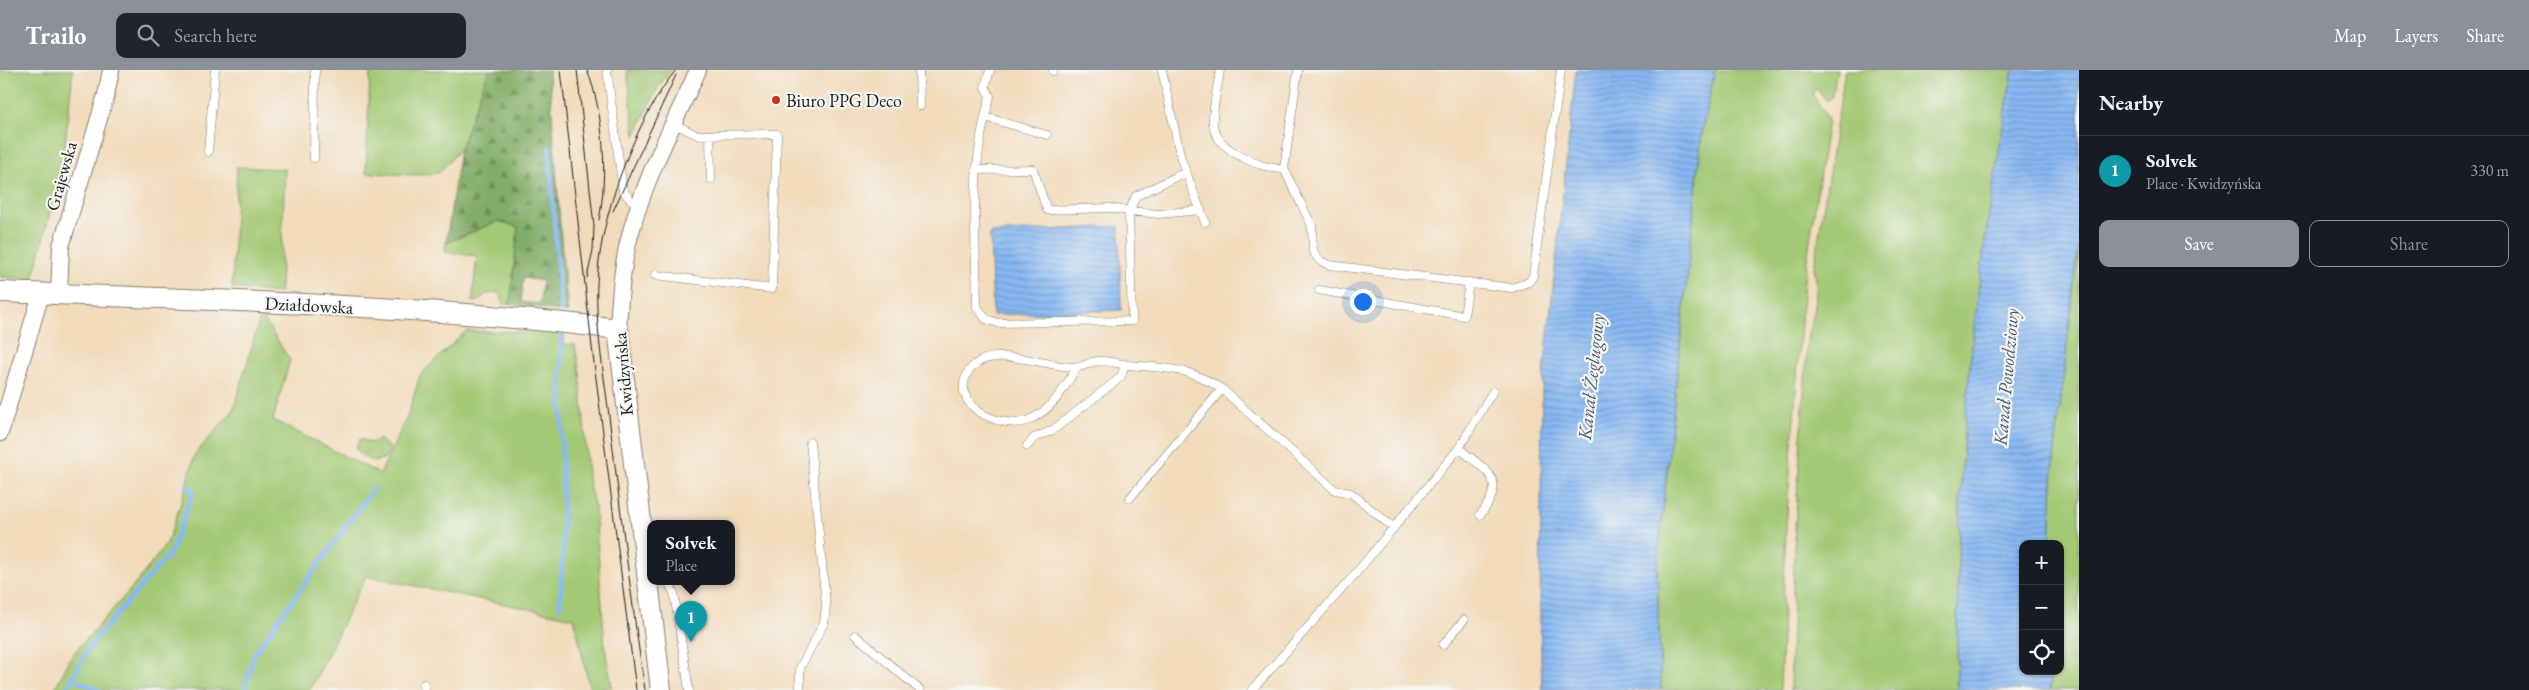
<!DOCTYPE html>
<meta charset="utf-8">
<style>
:root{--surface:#171b24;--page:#20242c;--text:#f1f3f6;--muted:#9ea1a6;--line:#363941;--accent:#8c9099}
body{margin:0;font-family:"EB Garamond",serif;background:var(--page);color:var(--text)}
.controls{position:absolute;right:15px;bottom:15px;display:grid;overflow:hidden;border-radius:10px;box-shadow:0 1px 4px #0004}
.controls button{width:45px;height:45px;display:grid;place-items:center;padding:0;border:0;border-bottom:1px solid var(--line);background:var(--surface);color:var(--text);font:25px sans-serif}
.you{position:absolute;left:1362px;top:231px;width:18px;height:18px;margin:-12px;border:4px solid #fff;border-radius:50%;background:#1a73e8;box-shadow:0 0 0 8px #1a73e833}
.badge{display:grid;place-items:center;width:32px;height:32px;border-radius:50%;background:var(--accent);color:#fff;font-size:16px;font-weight:700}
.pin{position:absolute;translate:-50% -41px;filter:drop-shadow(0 1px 2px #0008)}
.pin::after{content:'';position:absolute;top:26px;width:18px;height:15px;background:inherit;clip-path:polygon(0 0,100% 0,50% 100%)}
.popup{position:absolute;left:647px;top:450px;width:88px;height:65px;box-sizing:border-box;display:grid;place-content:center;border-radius:10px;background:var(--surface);filter:drop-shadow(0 1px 4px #0005);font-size:16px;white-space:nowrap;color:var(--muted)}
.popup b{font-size:19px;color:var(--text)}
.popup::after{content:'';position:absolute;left:50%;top:100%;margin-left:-10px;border:10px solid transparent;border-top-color:var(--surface)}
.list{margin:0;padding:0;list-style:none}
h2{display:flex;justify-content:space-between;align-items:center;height:65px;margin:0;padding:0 20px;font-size:21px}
h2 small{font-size:16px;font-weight:400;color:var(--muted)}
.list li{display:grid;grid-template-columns:32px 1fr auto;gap:15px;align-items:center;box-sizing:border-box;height:70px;padding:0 20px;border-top:1px solid var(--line)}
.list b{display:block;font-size:19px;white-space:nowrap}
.list p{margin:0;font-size:16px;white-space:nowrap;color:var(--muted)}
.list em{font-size:16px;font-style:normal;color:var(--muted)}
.actions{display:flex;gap:10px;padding:15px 20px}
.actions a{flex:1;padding:11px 0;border:1px solid var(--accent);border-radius:10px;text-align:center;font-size:18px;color:var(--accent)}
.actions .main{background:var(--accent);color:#fff}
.icon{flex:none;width:28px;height:28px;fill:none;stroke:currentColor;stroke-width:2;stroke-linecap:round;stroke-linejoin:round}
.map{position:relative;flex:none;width:2079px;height:620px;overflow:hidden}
header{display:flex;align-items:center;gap:30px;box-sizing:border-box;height:70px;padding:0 25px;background:var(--accent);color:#fff}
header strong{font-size:24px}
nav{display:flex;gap:28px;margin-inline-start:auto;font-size:18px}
.search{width:350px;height:45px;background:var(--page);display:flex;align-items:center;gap:12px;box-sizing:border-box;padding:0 18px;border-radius:10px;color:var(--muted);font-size:19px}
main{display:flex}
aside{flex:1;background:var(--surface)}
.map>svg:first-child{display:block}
.green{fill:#a3c974;stroke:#607248}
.forest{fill:url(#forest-firs);stroke:#4f6441;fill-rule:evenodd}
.park{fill:url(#park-tufts);stroke:#607248}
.water{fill:url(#water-rules);stroke:#526a88}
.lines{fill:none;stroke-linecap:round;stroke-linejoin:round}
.stream{stroke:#87b8f3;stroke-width:4.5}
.service-casing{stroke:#877c6c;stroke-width:9}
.minor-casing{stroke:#877c6c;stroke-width:18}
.tertiary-casing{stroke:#877c6c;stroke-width:22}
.service{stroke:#fff;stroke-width:8}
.minor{stroke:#fff;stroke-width:16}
.tertiary{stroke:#fff;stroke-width:20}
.tram{stroke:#1c1c1c;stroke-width:1}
.poi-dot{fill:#c8321e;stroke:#f6f6f2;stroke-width:2}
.labels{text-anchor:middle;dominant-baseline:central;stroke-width:4.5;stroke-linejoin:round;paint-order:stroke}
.poi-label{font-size:18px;fill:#1c1c1c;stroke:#f6f6f2;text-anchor:start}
.street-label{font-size:18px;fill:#1c1c1c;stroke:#f6f6f2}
.water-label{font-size:19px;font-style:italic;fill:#475a72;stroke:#f6f6f2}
</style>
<header>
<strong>Trailo</strong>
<div class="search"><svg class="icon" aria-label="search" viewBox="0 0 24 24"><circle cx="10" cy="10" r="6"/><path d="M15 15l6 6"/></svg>Search here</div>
<nav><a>Map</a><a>Layers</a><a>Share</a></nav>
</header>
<main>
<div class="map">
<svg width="2079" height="620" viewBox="0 0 2079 620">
<defs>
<pattern id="forest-firs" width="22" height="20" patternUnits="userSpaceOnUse" patternTransform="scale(1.25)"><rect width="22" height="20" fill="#82ad66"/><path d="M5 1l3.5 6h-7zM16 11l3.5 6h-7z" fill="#6a8c53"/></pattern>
<pattern id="park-tufts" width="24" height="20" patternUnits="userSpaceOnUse" patternTransform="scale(1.25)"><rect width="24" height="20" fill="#a3c974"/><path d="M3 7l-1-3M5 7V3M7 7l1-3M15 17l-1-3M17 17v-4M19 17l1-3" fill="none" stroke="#8cac64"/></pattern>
<pattern id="water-rules" width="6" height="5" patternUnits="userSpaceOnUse" patternTransform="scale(1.25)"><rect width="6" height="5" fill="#87b8f3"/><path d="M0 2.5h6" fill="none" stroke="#6e95c4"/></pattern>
</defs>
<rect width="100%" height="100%" fill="#f6f6f2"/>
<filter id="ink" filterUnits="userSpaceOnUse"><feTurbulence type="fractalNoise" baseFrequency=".02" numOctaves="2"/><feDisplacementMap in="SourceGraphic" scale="10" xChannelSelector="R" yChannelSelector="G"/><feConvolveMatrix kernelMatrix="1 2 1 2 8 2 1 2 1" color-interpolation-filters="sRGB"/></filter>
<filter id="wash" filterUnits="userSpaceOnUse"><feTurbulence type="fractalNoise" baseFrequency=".0096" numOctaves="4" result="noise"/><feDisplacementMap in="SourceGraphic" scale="20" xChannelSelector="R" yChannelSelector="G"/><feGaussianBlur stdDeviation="1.12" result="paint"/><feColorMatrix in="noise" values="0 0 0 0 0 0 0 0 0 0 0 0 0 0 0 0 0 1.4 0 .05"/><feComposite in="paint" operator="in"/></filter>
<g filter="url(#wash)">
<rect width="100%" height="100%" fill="#f2dbbb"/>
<path class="green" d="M0 0H73L63 92 33 209 0 207Z
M374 0H489L460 79 439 103 416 105 366 103 370 2Z
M627 0H671L658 17 635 66Z
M1715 0H1837L1831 28 1827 31 1817 19 1812 23 1828 49 1804 211 1786 458 1780 620H1661L1657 498 1702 62Z
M1845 0H2013C1992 116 1974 234 1965 352 1958 441 1957 531 1957 620H1790L1795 458 1808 263C1815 245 1819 216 1814 198Z
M237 97 285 99 280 223 232 218Z
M498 151 519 157 510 234H503L500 223 486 224 477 232 472 231 477 186 445 182 446 173Z
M2079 172V620H2050V601H2060V474H2050L2054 388Z
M261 245 290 290 273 350 380 404 408 345 420 305 466 261 564 262V274L575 275 580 303 589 416 595 438 605 578 612 617 590 620 574 548 366 506 310 620H54L73 584 137 512 167 473 183 427 195 384 233 341Z"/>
<path class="forest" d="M489 0H549L562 183 568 242 510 234 518 157 498 151 446 173 460 79ZM523 208 542 211 540 234 521 232Z"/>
<path class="park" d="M360 369 371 373 379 369 390 378 385 388 374 392 361 385 356 378Z"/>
<path class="water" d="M1576 0H1715L1702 62 1657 498 1661 620H1542L1540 549 1542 321Z
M2013 0H2079V172L2054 388 2050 474H2023V601H2050V620H1957C1957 531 1958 441 1965 352 1974 234 1992 116 2013 0Z
M1119 156 1121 240 993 245 990 163Z"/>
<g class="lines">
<path class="stream" d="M549 78 561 240
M560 537 563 481 561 262
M71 608 99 620
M66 620 91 574 171 482 193 422 188 416
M245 620 254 584 373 419"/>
</g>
</g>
<g filter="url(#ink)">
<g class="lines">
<g class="service-casing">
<path id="service" d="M607 0 623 121 631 130 639 134
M919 0 920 36
M990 0 985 17 990 26 985 47 1047 65
M1162 0 1181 89 1205 152
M1220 0C1218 17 1212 38 1213 54 1216 81 1261 99 1284 99
M1298 0 1284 99 1312 156 1313 181 1319 190 1329 195 1512 218 1529 212 1533 206 1561 0
M1053 1V0
M710 66 711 109
M208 82 215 0
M314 88 315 0
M976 100 1033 99 1047 140 1110 138 1129 141 1132 251 998 253 986 249 977 237C976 174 970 109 985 47
M1186 102 1136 126 1129 141 1159 144 1201 140
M655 205 772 219 777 64 697 65 674 54
M1319 220 1464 246 1469 212
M1077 297C1064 319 1053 339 1029 350 1007 360 955 341 965 309 980 266 1046 299 1077 297 1084 297 1091 291 1098 291 1108 290 1119 294 1128 295 1167 298 1188 297 1222 319L1335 420 1351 423 1394 458
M1027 376 1034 368 1053 360 1121 307 1125 294
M1130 428 1222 319
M1480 445C1509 409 1487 402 1459 378L1493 321
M668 511 674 523 689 620
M855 565 920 620
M1443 575 1464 550
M424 614 425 620
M800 620V598L824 553 826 535 810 372
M1252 620 1357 502 1459 378"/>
</g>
<g class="minor-casing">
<path id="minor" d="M59 224 61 176 106 25 111 0
M618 259C620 225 622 191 632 158 647 103 675 52 698 0
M0 363 41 224"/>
</g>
<g class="tertiary-casing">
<path id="tertiary" d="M0 222C206 230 413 234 618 259L661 620"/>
</g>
<use href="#service" class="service"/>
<use href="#minor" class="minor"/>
<use href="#tertiary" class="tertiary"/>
<path class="tram" d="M561 0 592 277 636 620
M577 0 594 156 593 180 587 208
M587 0C604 42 608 106 599 150
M613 141 676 5
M645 620C631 529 620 437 609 346 603 295 592 242 599 191 606 132 638 46 676 0"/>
</g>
</g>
<circle class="poi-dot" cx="776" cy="30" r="5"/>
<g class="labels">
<g class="poi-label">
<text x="786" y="30">Biuro PPG Deco</text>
</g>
<g class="street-label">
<text transform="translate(61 106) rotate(-74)">Grajewska</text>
<text transform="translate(309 235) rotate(3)">Działdowska</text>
<text transform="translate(623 304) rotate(-95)">Kwidzyńska</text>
</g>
<g class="water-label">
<text transform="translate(1591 307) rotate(-84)">Kanał Żeglugowy</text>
<text transform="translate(2006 307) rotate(-85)">Kanał Powodziowy</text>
</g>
</g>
</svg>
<div class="controls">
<button>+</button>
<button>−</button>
<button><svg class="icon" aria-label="locate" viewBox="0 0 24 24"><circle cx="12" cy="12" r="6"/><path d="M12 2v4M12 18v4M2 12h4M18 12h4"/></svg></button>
</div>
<div class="you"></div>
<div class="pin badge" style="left:691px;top:572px;background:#0f9aa8">1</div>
<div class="popup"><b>Solvek</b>Place</div>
</div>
<aside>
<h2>Nearby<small></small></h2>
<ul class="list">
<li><span class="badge" style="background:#0f9aa8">1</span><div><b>Solvek</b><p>Place · Kwidzyńska</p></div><em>330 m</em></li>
</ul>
<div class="actions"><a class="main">Save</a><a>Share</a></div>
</aside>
</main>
